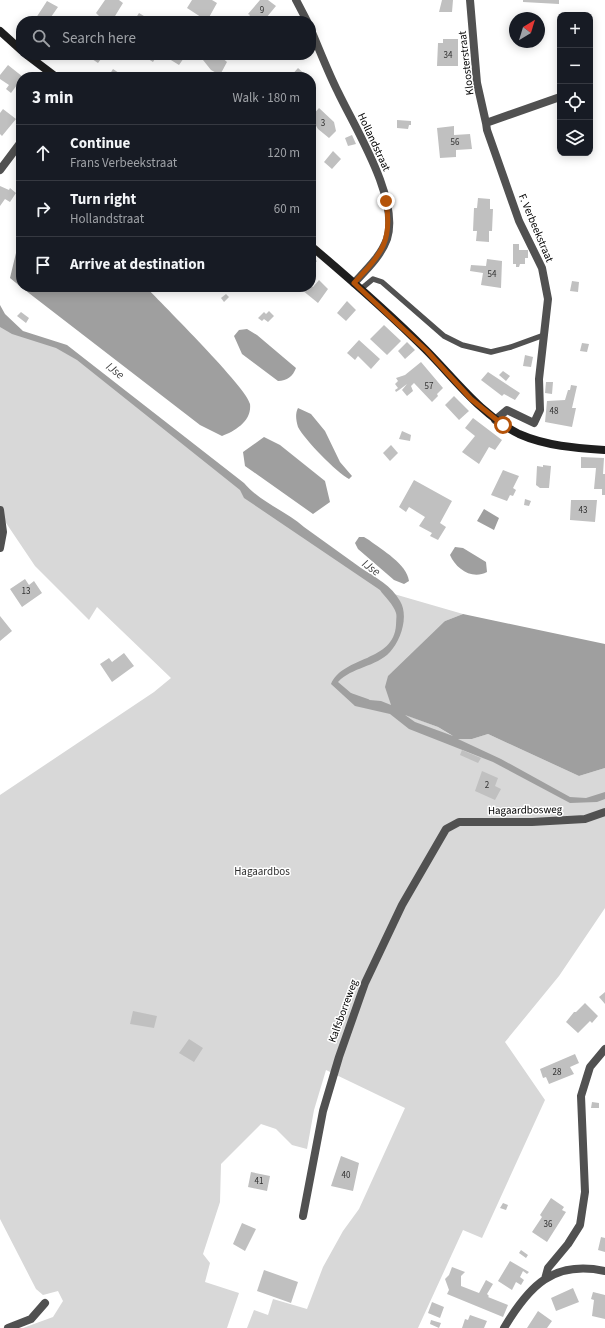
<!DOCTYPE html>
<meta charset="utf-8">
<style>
:root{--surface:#171b24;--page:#242831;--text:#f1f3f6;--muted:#9ea1a6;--line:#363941}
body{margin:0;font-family:"Source Sans 3",sans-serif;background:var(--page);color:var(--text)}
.controls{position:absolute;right:12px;top:12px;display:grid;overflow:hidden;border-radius:8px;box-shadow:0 2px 10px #0003}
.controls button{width:36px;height:36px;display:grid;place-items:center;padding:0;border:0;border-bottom:1px solid var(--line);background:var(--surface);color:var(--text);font:20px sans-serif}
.compass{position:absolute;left:509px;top:12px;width:36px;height:36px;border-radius:50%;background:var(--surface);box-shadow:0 2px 10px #0003;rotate:38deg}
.stop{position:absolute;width:12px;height:12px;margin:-9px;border:3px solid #b45309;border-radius:50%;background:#fff}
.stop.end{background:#b45309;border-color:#fff;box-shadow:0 1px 4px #0008}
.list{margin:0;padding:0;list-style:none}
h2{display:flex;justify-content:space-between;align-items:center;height:52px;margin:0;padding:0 16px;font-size:17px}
h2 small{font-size:13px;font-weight:400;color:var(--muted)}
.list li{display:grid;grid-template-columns:26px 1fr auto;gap:12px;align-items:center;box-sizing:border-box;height:56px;padding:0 16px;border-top:1px solid var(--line)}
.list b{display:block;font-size:15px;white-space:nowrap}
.list p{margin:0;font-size:13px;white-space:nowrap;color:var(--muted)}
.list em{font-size:13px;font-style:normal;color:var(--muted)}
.icon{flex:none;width:22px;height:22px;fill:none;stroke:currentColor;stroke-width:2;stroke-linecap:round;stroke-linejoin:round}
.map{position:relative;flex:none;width:605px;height:1328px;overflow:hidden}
.search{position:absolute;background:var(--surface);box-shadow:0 2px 10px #0003;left:16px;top:16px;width:300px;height:44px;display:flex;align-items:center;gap:10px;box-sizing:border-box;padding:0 14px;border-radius:16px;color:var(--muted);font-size:15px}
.panel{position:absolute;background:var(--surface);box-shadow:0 2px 10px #0003;left:16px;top:72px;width:300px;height:220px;border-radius:16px}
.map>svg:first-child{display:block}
.green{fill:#d8d8d8}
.water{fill:#9f9f9f;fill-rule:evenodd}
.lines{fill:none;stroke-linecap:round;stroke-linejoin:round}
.stream{stroke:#9f9f9f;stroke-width:3.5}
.building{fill:#c0c0c0}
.lane{stroke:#515151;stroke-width:5.5}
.street{stroke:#515151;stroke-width:8}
.secondary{stroke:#1e1e1e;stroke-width:8}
.route{stroke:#b45309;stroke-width:5}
.labels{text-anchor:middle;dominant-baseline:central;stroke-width:3;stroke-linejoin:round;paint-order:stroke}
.number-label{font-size:9px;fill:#303030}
.street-label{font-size:11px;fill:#000;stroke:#fff}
.park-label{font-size:11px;fill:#2f2f2f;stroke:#fff}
.water-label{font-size:12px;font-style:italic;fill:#404040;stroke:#fff}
</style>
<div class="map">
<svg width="605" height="1328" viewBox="0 0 605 1328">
<rect width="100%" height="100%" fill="#fff"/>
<path class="green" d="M0 316 25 334 70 351 282 516 387 592 463 614 445 621 398 712 438 727 457 739H472L488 734 579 776 605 768V908L559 976 505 1042 545 1100 482 1238 463 1230 418 1328H247L254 1310 268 1315 273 1299 307 1309 323 1267 343 1231 359 1209 405 1108 326 1070 314 1110 307 1149 292 1145 276 1129 261 1124 221 1164 220 1202 203 1254 210 1263 205 1282 239 1293 227 1328H23L53 1317 63 1301 58 1291 43 1295 36 1289 0 1219V795L154 692 171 678 97 607 89 620 35 566 0 514Z"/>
<path class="water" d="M21 245V287L10 278 16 253Z
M21 287H146C162 304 248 389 250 404 252 421 235 431 222 436L200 425Z
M0 305 5 314 23 331 67 345 244 483C260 502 286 511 304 527 323 541 342 554 361 568 375 577 392 586 400 601 409 616 401 640 390 652 376 667 352 667 338 682L358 699 381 701 391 705 385 687 388 676 445 621 463 614 605 644V768L579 776 488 734 472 739H458L501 759 570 797 586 798 605 792V799L597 802 570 803 493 762 409 729 390 714 355 706 331 684C343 656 394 662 396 625 396 621 397 616 396 613 394 605 384 596 380 590L244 498 240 490 77 360 56 348 12 334 0 327ZM405 715 438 727 453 736 415 722Z
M247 329 257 335 296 368C293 376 287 381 278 381L242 354 234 336 239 330Z
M298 408 311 414 325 431 340 462 352 476 349 479C337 473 304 439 298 427 296 420 295 414 298 408Z
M264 437 280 445 325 481 330 502 313 514 245 466 243 452Z
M484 509 499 518 494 530 477 521Z
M359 537H364L369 540C382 550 407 564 409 581L404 584 394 580 358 549 355 543Z
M455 547 463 548 486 562 487 572C472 580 456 569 450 555Z"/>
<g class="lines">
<path class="stream" d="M351 695 368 701"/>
</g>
<path class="building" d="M105 0H119L123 3 112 21H98L97 20 99 16 96 13Z
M192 0H212L217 3 207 21 187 8Z
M260 0H268L276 6 266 18 269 21H248L246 20 250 15 248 14Z
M442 0H453L452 12H439Z
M523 0H559V4L523 2Z
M47 1 58 7 51 17 54 19 55 17 61 21H34Z
M139 13 152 21H134Z
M443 39H458V66H437L438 43H443Z
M86 55H104L98 63Z
M147 55H155L156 57 153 62 145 57Z
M168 55H186L179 65 166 57Z
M208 55H219L227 62 220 75 211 70 203 60Z
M8 65 23 77 11 93 6 89 9 85 0 79V75Z
M298 68 308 77H290Z
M113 69 125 77H108Z
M225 73 230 77H222Z
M311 80 316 84 311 89Z
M319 108 334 122 336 131 329 138 318 129 315 124 311 126V117Z
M3 109 16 119 2 136 0 134V113Z
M397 120 411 121V125H409L408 129 397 128Z
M454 126V135L470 134 472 149 456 150V157L440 158 437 128Z
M352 135 356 144 348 146 345 138Z
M333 151 341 159 332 169 324 162Z
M0 186 9 190 10 188 16 193 10 202 5 199 0 206Z
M478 198 490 199V209H493L492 231H489V242L476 241 477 231H473L474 208H477Z
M513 244H519V250H528V258H525V264H520L519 267H516V264H513Z
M311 256 317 261 311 268Z
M487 259 502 261 501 288 481 285 483 273 470 271 471 265 486 266Z
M319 280 328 289 318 303 302 290 305 287H311V285L313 287Z
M572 281 579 282 578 292 570 291Z
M226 294 229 297 224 302 221 298Z
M347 301 356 310 346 321 337 313Z
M269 311 274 316 268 322 264 319 262 321 258 318 264 312 266 314Z
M21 312 29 318 26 323 17 316Z
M384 325 401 341 387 355 370 339Z
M359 340 380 359 371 369 358 356 355 360 347 353Z
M407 342 415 350 405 359 398 351Z
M582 343 589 344 587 352 580 351Z
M525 355 533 357 531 367 523 366Z
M421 362 443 388 437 394 438 396 432 402 414 383 411 386 413 391 407 396 402 390 407 384 399 390 396 392 395 390 398 388 395 384 398 381 396 378 405 375Z
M503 371 510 376 506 381 499 375Z
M488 372 520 393 515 400 504 394 502 396 481 380Z
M546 382H553L552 394 545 393Z
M571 385 577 386 572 408H576L572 427 545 422 547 401 565 400 568 390H570Z
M454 396 469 411 459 420 445 405Z
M473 418 502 440 495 450 489 447 479 464 462 452 475 436 465 428Z
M402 431 411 435 410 441 399 439Z
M391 445 398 453 390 461 383 453Z
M581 457 604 458 603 474H605V495H602V489H594L596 468H581Z
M543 465 551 466 549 488H540L536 485 537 466 543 467Z
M503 470 519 476 513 488 516 490 513 496 510 495 507 501 491 495Z
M414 480 452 501 440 523 446 527 438 540 430 536 432 533 419 526 425 517 409 507 406 512 399 507Z
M525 499 531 501 529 506 524 505Z
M571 500H597L595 522 570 520Z
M25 579 29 585 34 581 42 593 22 607 10 589Z
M0 616 12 631 0 641Z
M124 653 134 666 112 682 100 664 109 658 112 662Z
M462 750 481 758 478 763 460 755Z
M482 771 498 778 495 786 501 789 495 800 475 791Z
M605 992V1004L599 997Z
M585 1003 598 1016 592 1023 590 1021 578 1033 566 1022 574 1012H576Z
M133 1011 157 1016 154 1028 130 1024Z
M189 1039 203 1048 194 1062 179 1053Z
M575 1054 579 1063 570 1067 574 1074 549 1084 546 1077 543 1078 540 1069Z
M592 1102 599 1103V1108H591Z
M341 1156 359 1163 353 1191 331 1186Z
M251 1172 270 1176 267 1191 248 1187Z
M551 1198 564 1207 562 1210 566 1212 547 1242 532 1232 542 1217 540 1215Z
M503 1203 508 1205 506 1210 500 1208Z
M242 1223 256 1229 245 1251 233 1244Z
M601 1237 605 1238V1252L598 1250Z
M521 1250 528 1255 526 1258 519 1253Z
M510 1261 529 1272 527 1274 523 1271 520 1277 524 1280 521 1285 516 1282 512 1290 498 1281Z
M452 1267 465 1272 461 1276V1286L479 1293 486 1280 493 1284 487 1294 489 1296 488 1297 508 1305 503 1317 447 1294 449 1290 445 1279 449 1275Z
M264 1270 298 1282 291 1303 257 1291Z
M573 1288 579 1302 556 1311 551 1298Z
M593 1292 605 1295V1319L592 1316 594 1300 591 1299Z
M432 1302 444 1307 440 1318 428 1313Z
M538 1311 552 1321 547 1328H527Z
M470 1315 487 1321 484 1328H462L465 1319 468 1320Z
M431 1320 441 1323 439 1328 430 1324Z"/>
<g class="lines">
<path class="lane" d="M361 289 373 279 382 282 444 336 462 345 491 352 511 347 544 335"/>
<path class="street" d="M296 0 307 21
M470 0 477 83 486 123
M311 30C320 51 328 72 338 92 355 128 400 199 387 239 381 256 366 270 354 283
M0 170 21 142
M495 420 507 410 534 423 540 410 539 379 548 299 542 268 519 221 487 130 486 123 560 97
M0 510 3 532 0 548
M303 1216 323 1111 339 1057 365 983 402 905 446 829 459 822H532L585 819 605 812
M545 1279 548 1268 568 1244 580 1225 585 1192 581 1096 590 1067 605 1049
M8 1328 31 1319 45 1303
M504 1328C529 1286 553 1260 605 1271"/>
<path class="secondary" d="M0 31 21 50
M27 55 56 77
M311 246C350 279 389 313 425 349 456 380 480 414 519 434 546 446 576 448 605 450"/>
</g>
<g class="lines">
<path class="route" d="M386 201C393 242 381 254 354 283L427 351 471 399 503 425"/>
</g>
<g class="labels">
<g class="number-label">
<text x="262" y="10">9</text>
<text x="448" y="55">34</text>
<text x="323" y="123">3</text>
<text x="455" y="142">56</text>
<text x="492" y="274">54</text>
<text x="429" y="386">57</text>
<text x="554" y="411">48</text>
<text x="583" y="510">43</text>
<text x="26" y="591">13</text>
<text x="487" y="785">2</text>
<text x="557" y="1072">28</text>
<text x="346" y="1175">40</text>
<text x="259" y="1181">41</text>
<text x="548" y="1224">36</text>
</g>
<g class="street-label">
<text transform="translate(466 63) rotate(-97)">Kloosterstraat</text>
<text transform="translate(374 142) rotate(65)">Hollandstraat</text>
<text transform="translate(536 228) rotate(67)">F. Verbeekstraat</text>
<text transform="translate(525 810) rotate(-1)">Hagaardbosweg</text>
<text transform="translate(343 1011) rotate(-70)">Kalfsborreweg</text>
</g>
<g class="park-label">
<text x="262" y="871">Hagaardbos</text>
</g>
<g class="water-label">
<text transform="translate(115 371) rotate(38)">IJse</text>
<text transform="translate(371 568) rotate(36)">IJse</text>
</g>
</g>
</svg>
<div class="controls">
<button>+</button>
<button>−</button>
<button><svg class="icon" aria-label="locate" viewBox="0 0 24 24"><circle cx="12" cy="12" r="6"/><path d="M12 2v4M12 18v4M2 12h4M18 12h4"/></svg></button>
<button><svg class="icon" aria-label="layers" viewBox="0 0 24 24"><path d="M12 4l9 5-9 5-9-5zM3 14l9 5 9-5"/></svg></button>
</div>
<svg class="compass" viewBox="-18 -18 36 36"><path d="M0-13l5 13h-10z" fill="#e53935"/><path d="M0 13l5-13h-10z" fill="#9ea1a6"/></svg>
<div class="stop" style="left:503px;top:425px"></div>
<div class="stop end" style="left:386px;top:201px"></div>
<div class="search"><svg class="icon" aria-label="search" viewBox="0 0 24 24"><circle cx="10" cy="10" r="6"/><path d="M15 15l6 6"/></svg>Search here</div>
<section class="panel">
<h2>3 min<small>Walk · 180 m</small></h2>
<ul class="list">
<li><svg class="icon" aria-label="ahead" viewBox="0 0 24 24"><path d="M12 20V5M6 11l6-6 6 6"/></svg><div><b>Continue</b><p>Frans Verbeekstraat</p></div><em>120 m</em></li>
<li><svg class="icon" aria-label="right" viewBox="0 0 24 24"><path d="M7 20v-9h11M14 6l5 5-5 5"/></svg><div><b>Turn right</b><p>Hollandstraat</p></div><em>60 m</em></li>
<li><svg class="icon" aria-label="arrive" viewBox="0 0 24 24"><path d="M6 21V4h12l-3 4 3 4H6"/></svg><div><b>Arrive at destination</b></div></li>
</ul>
</section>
</div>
